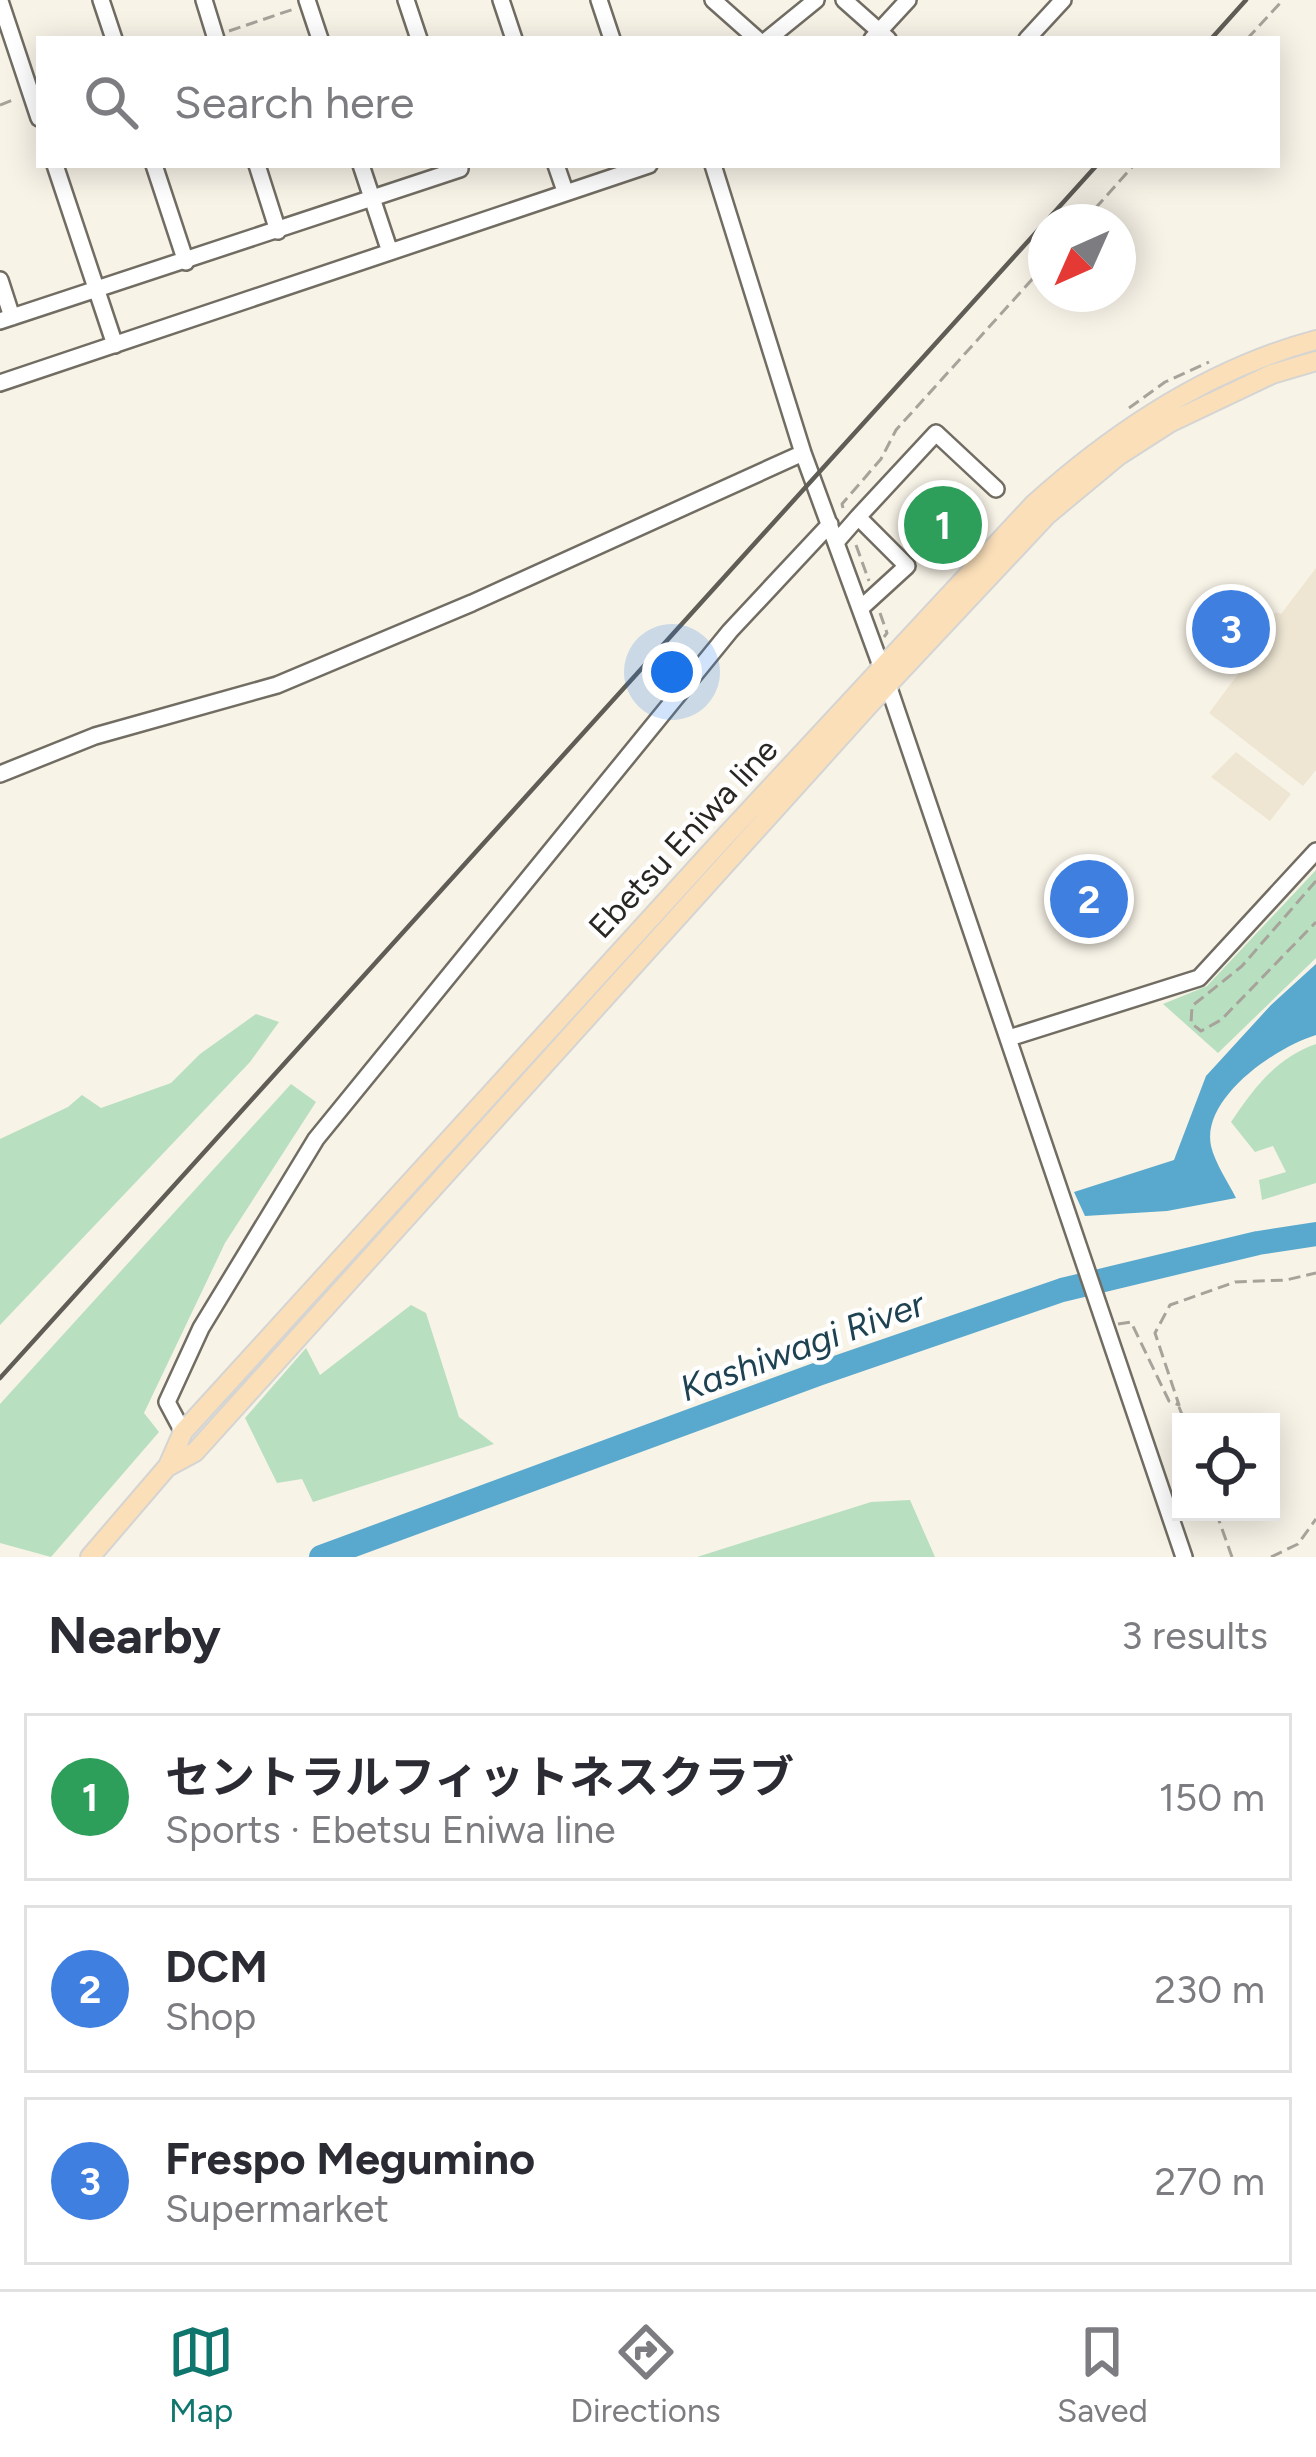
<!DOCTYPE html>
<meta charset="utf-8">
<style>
:root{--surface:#fff;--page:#f2f2f3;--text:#2b2b33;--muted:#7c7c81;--line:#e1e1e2;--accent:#0f766e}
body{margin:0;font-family:Figtree,"Noto Sans JP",sans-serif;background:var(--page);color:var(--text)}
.controls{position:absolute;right:36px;bottom:36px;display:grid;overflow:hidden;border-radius:0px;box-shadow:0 6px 30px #0003}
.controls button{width:108px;height:108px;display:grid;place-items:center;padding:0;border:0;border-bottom:3px solid var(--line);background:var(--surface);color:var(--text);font:60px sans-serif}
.compass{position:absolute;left:1028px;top:204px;width:108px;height:108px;border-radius:50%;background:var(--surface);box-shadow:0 6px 30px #0003;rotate:225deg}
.you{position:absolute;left:672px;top:672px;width:42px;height:42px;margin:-30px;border:9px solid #fff;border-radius:50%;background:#1a73e8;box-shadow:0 0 0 18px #1a73e833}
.badge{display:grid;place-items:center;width:78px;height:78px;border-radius:50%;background:var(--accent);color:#fff;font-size:39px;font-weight:700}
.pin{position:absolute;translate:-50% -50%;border:6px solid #fff;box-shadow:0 3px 12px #0006}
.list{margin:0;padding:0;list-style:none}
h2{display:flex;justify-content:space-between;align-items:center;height:156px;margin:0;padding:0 48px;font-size:51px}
h2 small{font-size:39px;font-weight:400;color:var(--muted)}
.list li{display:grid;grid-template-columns:78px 1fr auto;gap:36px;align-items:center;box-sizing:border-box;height:168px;margin:0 24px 24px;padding:0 24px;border:3px solid var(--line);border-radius:0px}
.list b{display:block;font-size:45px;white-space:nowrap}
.list p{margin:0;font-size:39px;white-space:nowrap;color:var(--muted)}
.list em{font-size:39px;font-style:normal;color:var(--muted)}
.icon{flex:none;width:66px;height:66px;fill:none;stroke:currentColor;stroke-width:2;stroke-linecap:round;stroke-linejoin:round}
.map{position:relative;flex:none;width:1316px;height:1557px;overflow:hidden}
.search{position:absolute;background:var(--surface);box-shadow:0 6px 30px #0003;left:36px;right:36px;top:36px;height:132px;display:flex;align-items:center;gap:30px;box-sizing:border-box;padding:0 42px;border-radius:0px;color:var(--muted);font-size:45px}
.sheet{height:732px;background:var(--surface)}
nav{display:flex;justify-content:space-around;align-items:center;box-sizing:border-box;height:168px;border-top:3px solid var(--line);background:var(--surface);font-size:33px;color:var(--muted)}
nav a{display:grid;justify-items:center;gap:6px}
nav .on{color:var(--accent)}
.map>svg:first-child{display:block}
.built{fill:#eee6d3}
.green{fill:#b8dfc0}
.water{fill:#59a8cd}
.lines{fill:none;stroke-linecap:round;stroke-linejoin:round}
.river{stroke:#59a8cd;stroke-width:24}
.minor-casing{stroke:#726d63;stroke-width:20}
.major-casing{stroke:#d4d4d3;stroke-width:22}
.path{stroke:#a7a39a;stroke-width:3;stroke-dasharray:12 6;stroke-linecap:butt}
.minor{stroke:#fff;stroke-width:15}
.major{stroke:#fbdfb9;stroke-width:18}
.rail{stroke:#605d57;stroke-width:4.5}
.labels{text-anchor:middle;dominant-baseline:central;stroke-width:9;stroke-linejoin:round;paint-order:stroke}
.street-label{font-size:33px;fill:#292723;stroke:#fff}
.water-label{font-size:36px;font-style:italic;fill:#1e4252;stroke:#fff}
</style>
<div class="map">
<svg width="1316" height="1557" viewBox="0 0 1316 1557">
<rect width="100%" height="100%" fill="#f8f3e7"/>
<path class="built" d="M1316 568V770L1303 786 1209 713 1259 646 1255 641 1276 612 1281 614Z
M1236 752 1291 794 1270 821 1211 777Z"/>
<path class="green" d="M1316 870V958L1218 1053 1163 1004 1207 986Z
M256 1014 279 1022 250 1062 0 1325V1139L68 1107 82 1095 101 1108 171 1083 200 1054Z
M1316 1044V1183L1262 1200 1259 1180 1286 1172 1273 1146 1255 1152 1231 1122C1254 1088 1276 1058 1316 1044Z
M291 1084 316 1102 225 1243 144 1413 159 1432 51 1557 0 1543V1404Z
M411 1305 426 1313 459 1417 494 1444 313 1502 302 1479 277 1483 245 1418 306 1348 320 1375Z
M910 1500 935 1557H697L871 1502Z"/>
<path class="water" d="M1316 964V1035C1276 1047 1201 1098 1211 1146 1215 1163 1228 1182 1236 1198L1167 1211 1085 1216 1074 1192 1174 1160 1206 1076 1271 1005Z"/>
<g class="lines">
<path class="river" d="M321 1557 818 1374 1062 1290 1258 1243 1316 1234"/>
<g class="minor-casing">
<path id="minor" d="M101 0 114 39
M204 0 216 39
M307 0 320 39
M406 0 419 39
M501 0 514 39
M599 0 612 39
M713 0 757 39
M844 0 888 39
M0 1 39 118
M768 39 816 0
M872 39 908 0
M1027 39 1063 0
M55 165 115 345
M154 165 186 262
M257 165 278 231
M361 165 390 252
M556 165 565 191
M713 165 803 453 888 685 1184 1557
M0 280 12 317
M0 321 460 169 459 165
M0 383 649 165
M858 517 936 433 996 489
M837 541 858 517 907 566 861 608
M0 774 95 736 277 685 472 603 803 453
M1009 1038 1199 978 1316 851
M183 1432 167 1402 201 1328 316 1139 730 631 830 524"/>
</g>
<g class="major-casing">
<path id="major" d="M169 1466 195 1452 869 705 1047 515 1118 456 1171 422 1272 374 1316 361
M90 1557 168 1466 183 1432 721 841 1033 505C1115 431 1208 369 1316 340"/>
</g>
<path class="path" d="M229 31 294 9
M1247 39 1283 0
M0 105 15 99
M1083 222 1134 165
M1129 408 1165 382 1209 362
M843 508 842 504 881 459 896 430 1046 264
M856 545 869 581
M880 613 887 633 884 637
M1316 881 1242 966 1192 1006 1191 1023 1201 1031 1221 1020 1316 922
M1118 1324 1131 1322 1169 1401 1179 1405 1155 1333 1170 1305 1235 1282 1286 1280 1316 1273
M1179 1407 1185 1422
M1216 1512 1232 1557
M1271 1557 1298 1544 1316 1519"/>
<use href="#minor" class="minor"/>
<use href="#major" class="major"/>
<path class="rail" d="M1211 39 1246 0
M0 1378 1097 165"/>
</g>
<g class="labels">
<g class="street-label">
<text transform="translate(683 838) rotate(-47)">Ebetsu Eniwa line</text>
</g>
<g class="water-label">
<text transform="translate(802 1346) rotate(-20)">Kashiwagi River</text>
</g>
</g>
</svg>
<div class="controls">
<button><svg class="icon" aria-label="locate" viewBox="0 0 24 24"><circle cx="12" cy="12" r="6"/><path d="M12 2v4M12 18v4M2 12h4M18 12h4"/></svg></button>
</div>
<svg class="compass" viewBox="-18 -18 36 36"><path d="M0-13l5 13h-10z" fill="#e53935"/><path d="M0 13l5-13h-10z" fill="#7c7c81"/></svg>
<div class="you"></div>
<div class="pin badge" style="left:943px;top:525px;background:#2e9e5b">1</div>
<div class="pin badge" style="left:1089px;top:899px;background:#3f7fe0">2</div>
<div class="pin badge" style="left:1231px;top:629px;background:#3f7fe0">3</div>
<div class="search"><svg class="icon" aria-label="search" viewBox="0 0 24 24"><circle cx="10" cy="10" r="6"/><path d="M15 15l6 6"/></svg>Search here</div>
</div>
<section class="sheet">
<h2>Nearby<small>3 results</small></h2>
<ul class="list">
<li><span class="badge" style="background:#2e9e5b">1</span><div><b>セントラルフィットネスクラブ</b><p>Sports · Ebetsu Eniwa line</p></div><em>150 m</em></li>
<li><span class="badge" style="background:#3f7fe0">2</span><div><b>DCM</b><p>Shop</p></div><em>230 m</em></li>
<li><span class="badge" style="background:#3f7fe0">3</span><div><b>Frespo Megumino</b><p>Supermarket</p></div><em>270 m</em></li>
</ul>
</section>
<nav>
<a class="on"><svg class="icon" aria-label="map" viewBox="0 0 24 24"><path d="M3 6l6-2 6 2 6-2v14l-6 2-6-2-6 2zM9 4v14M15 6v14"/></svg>Map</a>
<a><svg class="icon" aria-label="directions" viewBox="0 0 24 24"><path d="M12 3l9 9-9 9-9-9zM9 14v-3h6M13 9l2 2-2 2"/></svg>Directions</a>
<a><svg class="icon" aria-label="saved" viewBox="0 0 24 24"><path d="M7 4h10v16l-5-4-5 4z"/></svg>Saved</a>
</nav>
